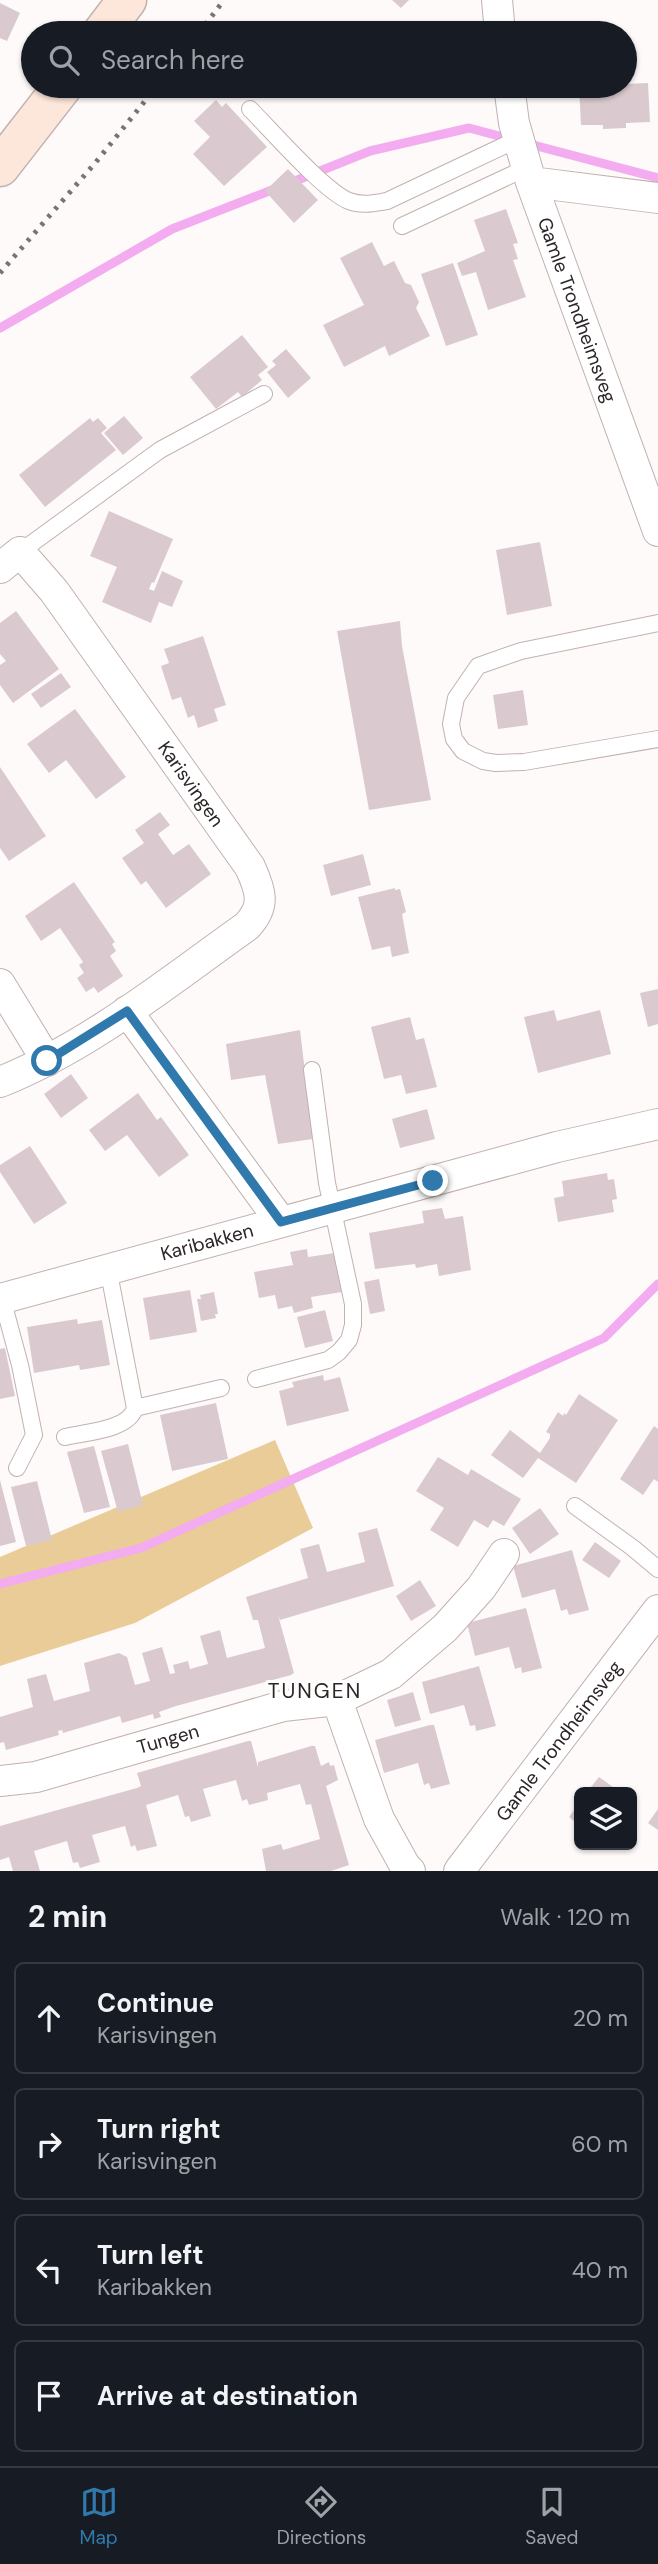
<!DOCTYPE html>
<meta charset="utf-8">
<style>
:root{--surface:#171b24;--page:#20242c;--text:#f1f3f6;--muted:#9ea1a6;--line:#363941;--accent:#3079ad}
body{margin:0;font-family:"DM Sans",sans-serif;background:var(--page);color:var(--text)}
.controls{position:absolute;right:21px;bottom:21px;display:grid;overflow:hidden;border-radius:10px;box-shadow:0 2px 5px #0004}
.controls button{width:63px;height:63px;display:grid;place-items:center;padding:0;border:0;border-bottom:2px solid var(--line);background:var(--surface);color:var(--text);font:35px sans-serif}
.stop{position:absolute;width:21px;height:21px;margin:-16px;border:5px solid #3079ad;border-radius:50%;background:#fff}
.stop.end{background:#3079ad;border-color:#fff;box-shadow:0 2px 7px #0008}
.list{margin:0;padding:0;list-style:none}
h2{display:flex;justify-content:space-between;align-items:center;height:91px;margin:0;padding:0 28px;font-size:30px}
h2 small{font-size:23px;font-weight:400;color:var(--muted)}
.list li{display:grid;grid-template-columns:46px 1fr auto;gap:21px;align-items:center;box-sizing:border-box;height:112px;margin:0 14px 14px;padding:0 14px;border:2px solid var(--line);border-radius:10px}
.list b{display:block;font-size:26px;white-space:nowrap}
.list p{margin:0;font-size:23px;white-space:nowrap;color:var(--muted)}
.list em{font-size:23px;font-style:normal;color:var(--muted)}
.icon{flex:none;width:38px;height:38px;fill:none;stroke:currentColor;stroke-width:2;stroke-linecap:round;stroke-linejoin:round}
.map{position:relative;flex:none;width:658px;height:1871px;overflow:hidden}
.search{position:absolute;background:var(--surface);box-shadow:0 2px 5px #0004;left:21px;right:21px;top:21px;height:77px;display:flex;align-items:center;gap:18px;box-sizing:border-box;padding:0 24px;border-radius:38px;color:var(--muted);font-size:26px}
.sheet{height:595px;background:var(--surface)}
nav{display:flex;justify-content:space-around;align-items:center;box-sizing:border-box;height:98px;border-top:2px solid var(--line);background:var(--surface);font-size:19px;color:var(--muted)}
nav a{display:grid;justify-items:center;gap:4px}
nav .on{color:var(--accent)}
.map>svg:first-child{display:block}
.green{fill:#eacc98}
.lines{fill:none;stroke-linecap:round;stroke-linejoin:round}
.stream{stroke:#f2acef;stroke-width:9}
.building{fill:#dacacf}
.service-casing{stroke:#c2b1af;stroke-width:18}
.minor-casing{stroke:#c2b1af;stroke-width:32}
.secondary-casing{stroke:#c2b1af;stroke-width:41}
.service{stroke:#fff;stroke-width:16}
.minor{stroke:#fff;stroke-width:30}
.secondary{stroke:#fde7da;stroke-width:38}
.rail{stroke:#797473;stroke-width:5;stroke-dasharray:3.5 7;stroke-linecap:butt}
.route{stroke:#3079ad;stroke-width:9}
.labels{text-anchor:middle;dominant-baseline:central;stroke-width:6;stroke-linejoin:round;paint-order:stroke}
.street-label{font-size:19px;fill:#2c2625;stroke:#fff}
.neighbourhood-label{font-size:21px;letter-spacing:2px;fill:#2c2625;stroke:#fff}
</style>
<div class="map">
<svg width="658" height="1871" viewBox="0 0 658 1871">
<rect width="100%" height="100%" fill="#fefafa"/>
<path class="green" d="M275 1440 313 1528 135 1623 0 1666V1557Z"/>
<g class="lines">
<path class="stream" d="M290 183 370 151 469 128 658 178
M0 328 172 229 277 188
M0 1584 141 1548 604 1338 658 1284"/>
</g>
<path class="building" d="M392 0H409L401 8Z
M0 3 20 13 7 41 0 38Z
M648 83 650 122 626 123V128L603 129V125H581L579 86H625V84Z
M216 100 222 107 226 103 267 147 224 186 193 154 210 137 194 121Z
M288 169 318 200 294 223 265 191Z
M506 209 518 243 513 244 518 259 513 260 526 297 488 310 476 272 462 276 457 263 485 251 474 220Z
M372 242 384 266 394 261 405 283 411 285 419 302 416 308 430 336 389 356 385 346 344 367 323 325 364 305 340 258Z
M453 263 478 335 446 346 421 274Z
M242 335 268 367 258 375 262 380 242 397 238 392 216 409 190 377Z
M286 349 311 378 288 398 267 372 276 365 272 361Z
M124 416 143 438 123 455 104 433Z
M90 418 93 422 98 418 107 428 101 433 116 450 45 507 19 475Z
M109 511 173 539 154 583 152 582 149 589 154 591 162 571 183 581 172 607 159 602 151 623 102 602 117 567 90 556Z
M540 542 552 606 507 615 496 550Z
M16 611 59 669 13 703 0 685V665L6 661 0 654V623Z
M400 621 402 646 431 800 369 810 337 631Z
M203 636 226 705 214 709 218 721 198 728 194 715 188 718 181 697 172 700 161 666 169 663 164 649Z
M61 673 71 687 41 708 31 694Z
M523 690 528 725 498 729 493 695Z
M75 709 126 777 96 799 66 760 49 773 27 744Z
M0 767 46 836 9 861 0 848Z
M160 812 170 825 158 834 173 855 189 844 211 874 166 908 146 881 141 885 122 858 144 843 135 830Z
M363 854 371 885 331 896 323 865Z
M74 882 115 942 112 944 116 951 110 956 123 976 98 993 94 987 86 992 77 978 84 973 79 965 83 962 60 928 41 941 25 916Z
M395 888V890L400 889 406 912 402 914 409 953 392 957 390 946 372 950 358 897Z
M658 989V1024L648 1027 640 993Z
M554 1010 557 1021 600 1010 611 1054 538 1073 524 1017Z
M410 1017 416 1040 424 1038 437 1087 406 1094 401 1075 384 1079 371 1027Z
M300 1030 313 1139 278 1144 265 1075 231 1080 226 1044Z
M71 1074 88 1098 61 1118 44 1094Z
M138 1093 157 1120 161 1117 189 1155 159 1177 127 1135 105 1151 89 1130Z
M427 1109 435 1139 400 1148 392 1119Z
M30 1146 67 1203 34 1224 0 1172V1165Z
M607 1173 608 1180 614 1179 617 1199 612 1200 614 1212 558 1222 554 1198 564 1196 562 1181Z
M442 1208 445 1219 463 1216 471 1270 439 1276 437 1264 416 1268 415 1264 375 1269 369 1233 424 1223 422 1211Z
M307 1249 308 1257 335 1253 342 1292 311 1297 313 1308 294 1313 292 1306 278 1309 275 1295 259 1298 254 1272 293 1265 290 1252Z
M379 1279 385 1311 370 1314 364 1282Z
M190 1290 197 1332 150 1340 143 1298Z
M214 1292 218 1314H215L216 1318 201 1321 197 1299H201L200 1295Z
M325 1310 333 1341 305 1348 297 1317Z
M77 1319 78 1324 102 1320 110 1365 80 1370 79 1365 34 1373 27 1327Z
M5 1348 15 1396 0 1399V1349Z
M323 1375 324 1381 340 1377 349 1411 287 1426 279 1391 294 1387 292 1382Z
M579 1394 618 1420 576 1483 538 1458 523 1478 491 1455 510 1430 540 1453 550 1438V1434L546 1432 558 1412 563 1416 564 1413 566 1415Z
M216 1403 228 1459 172 1471 160 1415Z
M654 1426 658 1429V1482L654 1479 643 1495 620 1479Z
M128 1444 143 1505 118 1512 101 1451Z
M94 1446 110 1507 84 1513 67 1452Z
M438 1457 468 1475 471 1469 521 1499 504 1526 493 1520 488 1528 474 1520 458 1547 430 1530 444 1508 416 1491Z
M0 1480 16 1542 0 1546Z
M37 1481 52 1540 26 1546 11 1487Z
M540 1508 559 1534 530 1554 512 1528Z
M377 1528 394 1586 280 1620 278 1615 294 1673 291 1675 176 1706 159 1712 161 1717 154 1719 153 1714 122 1723 120 1716 63 1733 62 1730 58 1731 59 1735 6 1750 4 1742 0 1743V1717L33 1707 27 1679 46 1674 54 1701 90 1691 84 1663 119 1653 127 1657 135 1685 150 1681 142 1653 162 1647 170 1674 175 1673 173 1665 188 1661 190 1669 208 1664 200 1636 220 1630 227 1658 265 1648 258 1620H253L246 1597 308 1578 300 1549 319 1544 327 1572 365 1562 358 1533Z
M595 1542 621 1561 609 1578 582 1560Z
M572 1550 589 1610 569 1615 567 1609 561 1611 555 1589 522 1598 513 1566Z
M420 1580 436 1606 411 1621 396 1596Z
M526 1608 542 1668 522 1673 521 1667 515 1669 509 1647 475 1656 467 1623Z
M479 1666 496 1726 476 1731 475 1725 470 1726 464 1705 430 1714 422 1682Z
M413 1692 421 1720 395 1727 387 1700Z
M430 1725H434L450 1784 431 1789 429 1783 424 1785 418 1763 384 1773 375 1740Z
M248 1741H251L258 1767V1762L311 1746H315L321 1766 329 1762 330 1766 334 1765 338 1780 326 1786 349 1865 331 1871H266L262 1849 281 1844 283 1850 320 1839 311 1804 306 1805 300 1784 267 1793 268 1800 249 1805 247 1799 242 1801 236 1780 203 1789 211 1816 191 1822 189 1816 185 1817 178 1795 146 1805 157 1846 137 1851 135 1845 131 1847 125 1826 92 1835 100 1862 80 1868 78 1862 73 1863 67 1841 34 1851 40 1871H13L9 1857 0 1860V1826L137 1788 141 1786 137 1773Z
M599 1777 620 1792H587Z
M579 1803V1825L569 1817Z
M658 1809V1830L648 1823Z"/>
<g class="lines">
<g class="service-casing">
<path id="service" d="M250 109C271 130 325 192 349 201 362 206 374 203 387 201L518 139
M402 226 526 168
M20 552 160 450 264 394
M658 623 521 651 478 666 456 698 451 724 454 739 463 751 483 761 496 763 524 762 658 739
M2 1298 20 1365 34 1435 17 1468
M256 1379 328 1360 339 1352 349 1340 353 1325V1304L327 1183 312 1070
M135 1408 221 1388
M65 1437C86 1432 129 1430 135 1408L108 1268
M575 1506 633 1548 658 1569"/>
</g>
<g class="minor-casing">
<path id="minor" d="M497 0 500 33
M509 86 514 123 531 182 658 531
M531 182 658 198
M0 568 20 552 54 591 250 867C261 891 266 906 247 926 168 982 90 1046 0 1082
M0 984 47 1061
M127 1011 281 1222
M0 1299 557 1147 658 1124
M0 1781 36 1777 283 1706 337 1700
M410 1871 405 1866 379 1819 337 1700 391 1674 445 1628 481 1588 504 1554
M459 1871 658 1610"/>
</g>
<g class="secondary-casing">
<path id="secondary" d="M102 33 127 0
M0 167 63 86"/>
</g>
<use href="#service" class="service"/>
<use href="#minor" class="minor"/>
<use href="#secondary" class="secondary"/>
<path class="rail" d="M199 33 224 0
M0 273 96 162 157 86"/>
</g>
<g class="lines">
<path class="route" d="M47 1061 127 1011 281 1222 433 1181"/>
</g>
<g class="labels">
<g class="street-label">
<text transform="translate(577 310) rotate(70)">Gamle Trondheimsveg</text>
<text transform="translate(191 784) rotate(55)">Karisvingen</text>
<text transform="translate(207 1242) rotate(-15)">Karibakken</text>
<text transform="translate(168 1739) rotate(-16)">Tungen</text>
<text transform="translate(559 1741) rotate(-53)">Gamle Trondheimsveg</text>
</g>
<g class="neighbourhood-label">
<text x="315" y="1691">TUNGEN</text>
</g>
</g>
</svg>
<div class="controls">
<button><svg class="icon" aria-label="layers" viewBox="0 0 24 24"><path d="M12 4l9 5-9 5-9-5zM3 14l9 5 9-5"/></svg></button>
</div>
<div class="stop" style="left:47px;top:1061px"></div>
<div class="stop end" style="left:433px;top:1181px"></div>
<div class="search"><svg class="icon" aria-label="search" viewBox="0 0 24 24"><circle cx="10" cy="10" r="6"/><path d="M15 15l6 6"/></svg>Search here</div>
</div>
<section class="sheet">
<h2>2 min<small>Walk · 120 m</small></h2>
<ul class="list">
<li><svg class="icon" aria-label="ahead" viewBox="0 0 24 24"><path d="M12 20V5M6 11l6-6 6 6"/></svg><div><b>Continue</b><p>Karisvingen</p></div><em>20 m</em></li>
<li><svg class="icon" aria-label="right" viewBox="0 0 24 24"><path d="M7 20v-9h11M14 6l5 5-5 5"/></svg><div><b>Turn right</b><p>Karisvingen</p></div><em>60 m</em></li>
<li><svg class="icon" aria-label="left" viewBox="0 0 24 24"><path d="M17 20v-9H6M10 6l-5 5 5 5"/></svg><div><b>Turn left</b><p>Karibakken</p></div><em>40 m</em></li>
<li><svg class="icon" aria-label="arrive" viewBox="0 0 24 24"><path d="M6 21V4h12l-3 4 3 4H6"/></svg><div><b>Arrive at destination</b></div></li>
</ul>
</section>
<nav>
<a class="on"><svg class="icon" aria-label="map" viewBox="0 0 24 24"><path d="M3 6l6-2 6 2 6-2v14l-6 2-6-2-6 2zM9 4v14M15 6v14"/></svg>Map</a>
<a><svg class="icon" aria-label="directions" viewBox="0 0 24 24"><path d="M12 3l9 9-9 9-9-9zM9 14v-3h6M13 9l2 2-2 2"/></svg>Directions</a>
<a><svg class="icon" aria-label="saved" viewBox="0 0 24 24"><path d="M7 4h10v16l-5-4-5 4z"/></svg>Saved</a>
</nav>
